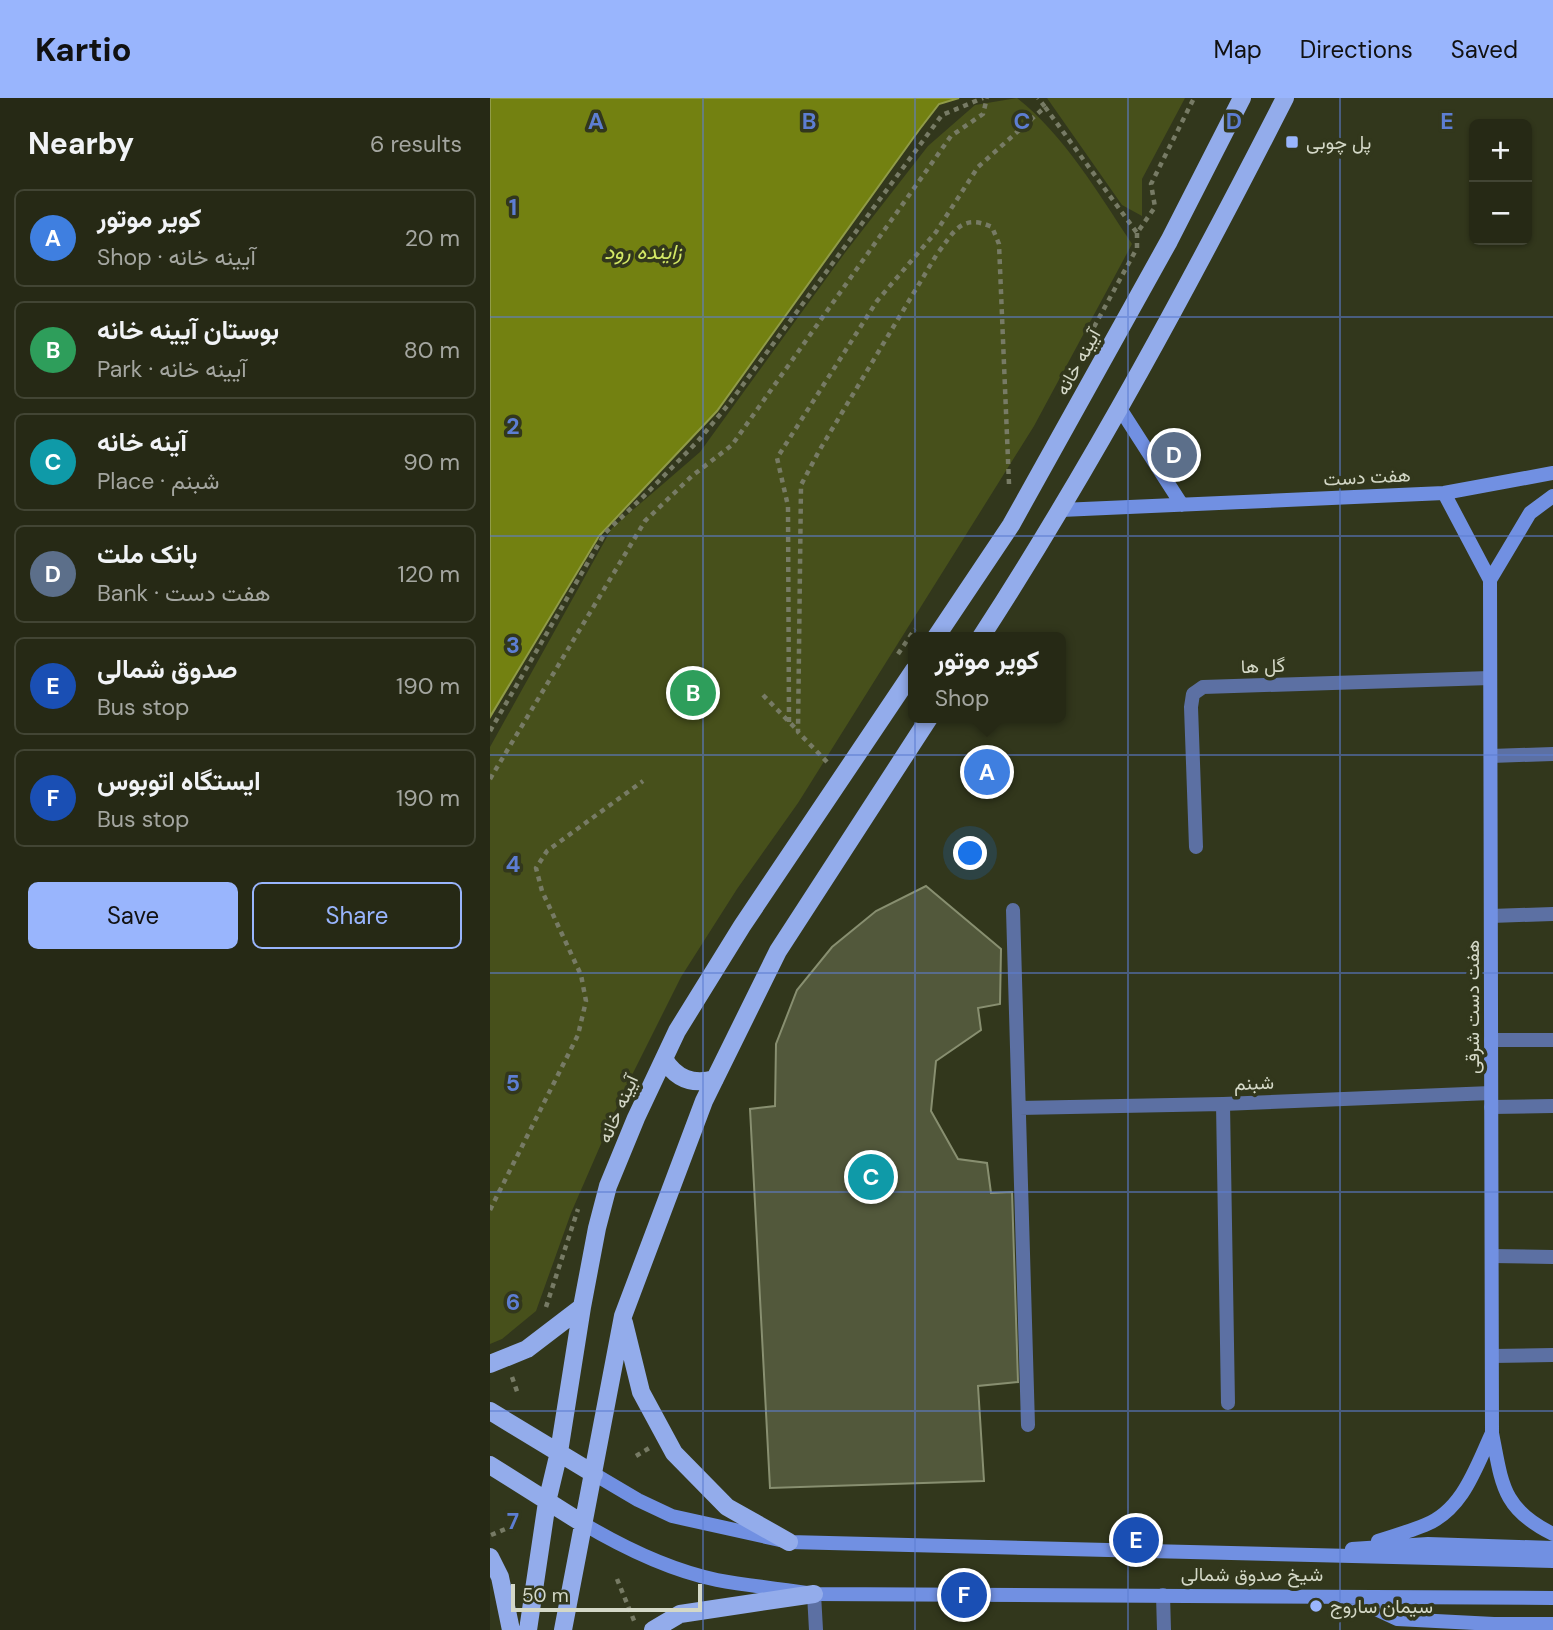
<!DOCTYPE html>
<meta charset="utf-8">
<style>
:root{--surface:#262915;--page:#2e311e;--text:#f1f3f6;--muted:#a4a6a0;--line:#424534;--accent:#99b5fd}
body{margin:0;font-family:"DM Sans",Vazirmatn,sans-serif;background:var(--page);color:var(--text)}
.controls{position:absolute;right:21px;top:21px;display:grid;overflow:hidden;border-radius:10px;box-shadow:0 2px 5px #0004}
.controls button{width:63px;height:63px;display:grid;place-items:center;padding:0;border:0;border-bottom:2px solid var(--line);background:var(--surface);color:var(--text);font:35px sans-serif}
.scale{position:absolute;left:21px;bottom:18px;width:191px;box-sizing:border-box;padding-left:7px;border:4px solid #d4d8c7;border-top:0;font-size:19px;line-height:24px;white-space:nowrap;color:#d4d8c7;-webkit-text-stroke:5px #32371c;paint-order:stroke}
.you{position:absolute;left:481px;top:756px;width:24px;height:24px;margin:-18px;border:5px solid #fff;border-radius:50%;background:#1a73e8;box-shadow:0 0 0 10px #1a73e833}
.badge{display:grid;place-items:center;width:46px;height:46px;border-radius:50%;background:var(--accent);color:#fff;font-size:23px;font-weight:700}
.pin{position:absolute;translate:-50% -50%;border:4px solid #fff;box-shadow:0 2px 7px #0006}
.popup{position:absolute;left:418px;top:534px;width:158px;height:91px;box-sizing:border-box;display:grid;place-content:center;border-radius:10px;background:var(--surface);filter:drop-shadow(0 2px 5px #0005);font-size:23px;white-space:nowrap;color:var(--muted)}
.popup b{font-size:26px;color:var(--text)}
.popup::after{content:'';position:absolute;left:50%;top:100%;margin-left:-14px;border:14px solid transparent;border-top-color:var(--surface)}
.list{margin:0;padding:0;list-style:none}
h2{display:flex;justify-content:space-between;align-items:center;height:91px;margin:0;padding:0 28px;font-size:30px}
h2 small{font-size:23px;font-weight:400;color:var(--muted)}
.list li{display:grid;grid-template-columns:46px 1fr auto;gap:21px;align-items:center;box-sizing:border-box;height:98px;margin:0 14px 14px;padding:0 14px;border:2px solid var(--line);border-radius:10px}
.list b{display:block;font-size:26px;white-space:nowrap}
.list p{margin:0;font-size:23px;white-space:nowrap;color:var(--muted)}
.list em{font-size:23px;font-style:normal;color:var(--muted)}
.actions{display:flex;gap:14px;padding:21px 28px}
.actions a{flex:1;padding:16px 0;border:2px solid var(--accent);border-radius:10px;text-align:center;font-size:24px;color:var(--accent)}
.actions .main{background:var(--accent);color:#111}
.map{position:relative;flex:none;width:1063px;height:1532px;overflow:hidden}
header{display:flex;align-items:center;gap:42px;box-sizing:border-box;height:98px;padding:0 35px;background:var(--accent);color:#111}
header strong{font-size:33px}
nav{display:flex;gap:38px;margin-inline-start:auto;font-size:24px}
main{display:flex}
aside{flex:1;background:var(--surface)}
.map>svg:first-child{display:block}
.green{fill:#47501b}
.water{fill:#738111;stroke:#909b48;stroke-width:2}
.building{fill:#52583b;stroke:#888f70;stroke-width:2}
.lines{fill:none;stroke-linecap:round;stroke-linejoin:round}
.path{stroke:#777b65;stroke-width:4.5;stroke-dasharray:5 5;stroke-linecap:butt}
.street{stroke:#5c70a3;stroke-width:14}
.secondary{stroke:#7190e2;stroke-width:14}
.primary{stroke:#93aceb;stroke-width:18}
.grid{fill:none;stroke:#5d7ed2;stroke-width:2;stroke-opacity:0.55}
.poi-dot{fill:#99b5fd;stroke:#32371c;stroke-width:2.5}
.labels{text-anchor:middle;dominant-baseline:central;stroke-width:7;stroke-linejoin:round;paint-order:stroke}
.poi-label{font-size:19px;fill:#d4d8c7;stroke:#32371c;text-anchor:start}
.street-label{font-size:19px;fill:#d4d8c7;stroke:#32371c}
.water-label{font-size:21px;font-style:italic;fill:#d4e966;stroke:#32371c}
.grid-label{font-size:23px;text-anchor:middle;font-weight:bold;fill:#5d7ed2;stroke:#32371c;stroke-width:7;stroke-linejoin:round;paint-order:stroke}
</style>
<header>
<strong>Kartio</strong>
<nav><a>Map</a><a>Directions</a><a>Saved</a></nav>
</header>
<main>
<aside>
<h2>Nearby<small>6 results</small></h2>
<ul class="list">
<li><span class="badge" style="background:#3f7fe0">A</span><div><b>کویر موتور</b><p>Shop · آیینه خانه</p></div><em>20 m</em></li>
<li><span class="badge" style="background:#2e9e5b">B</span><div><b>بوستان آیینه خانه</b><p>Park · آیینه خانه</p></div><em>80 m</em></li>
<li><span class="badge" style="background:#0f9aa8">C</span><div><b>آینه خانه</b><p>Place · شبنم</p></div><em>90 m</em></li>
<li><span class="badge" style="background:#5c6f8a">D</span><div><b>بانک ملت</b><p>Bank · هفت دست</p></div><em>120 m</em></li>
<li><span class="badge" style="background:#1a4fb4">E</span><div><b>صدوق شمالی</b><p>Bus stop</p></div><em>190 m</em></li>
<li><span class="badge" style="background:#1a4fb4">F</span><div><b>ایستگاه اتوبوس</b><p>Bus stop</p></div><em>190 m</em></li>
</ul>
<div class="actions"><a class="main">Save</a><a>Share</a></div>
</aside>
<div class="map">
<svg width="1063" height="1532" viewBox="0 0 1063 1532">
<rect width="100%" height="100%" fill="#32371c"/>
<path class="green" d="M527 0C575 38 608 95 642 146L544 328 308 705 247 791 191 879 134 993 81 1115 46 1213 12 1241 0 1246V649L122 430 210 354 357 152 438 48 485 7Z
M557 0H695L652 81V118L632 107Z"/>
<path class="water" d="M0 0H469L449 6 429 32 227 313 109 438 0 619Z"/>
<path class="building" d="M436 788 511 851 510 906 488 910 491 932 446 963 441 1013 468 1061 497 1065 501 1095 522 1094 528 1284 488 1288 494 1383 280 1390 260 1011 285 1008 286 946 307 892 342 849 386 813Z"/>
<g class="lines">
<path class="path" d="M555 9 647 135 665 109 661 86 704 0
M604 229 647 150V135
M408 556 425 531
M273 597 308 633
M299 624 298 408 287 360 387 203 446 134 488 69 555 9 548 0
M0 633 115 435 156 396 207 344 238 307 452 17 493 0
M337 664 308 634 311 387 329 353 447 156C464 134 471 115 502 129L509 146 519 386
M0 681 155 423 202 378 242 347 461 38 493 16 497 0
M0 1112 88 937 96 903 91 877 52 793 46 770 57 753 153 683
M56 1209 88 1111
M22 1279 28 1296
M146 1358 161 1349
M1 1437 18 1430
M127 1481 145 1525"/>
<path class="street" d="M1001 658 1063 656
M706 749 701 609 703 596 713 589 1000 580
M523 812 538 1327
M1001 818 1063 816
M1001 942H1063
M733 1006 738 1305
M1001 1009 1063 1008
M529 1010 733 1006 1001 995
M1002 1158 1063 1159
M1002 1258 1063 1257
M324 1496 326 1532
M673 1497 674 1532"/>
<path class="secondary" d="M629 309 692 407
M954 395 1000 482 1002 1335C1012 1386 1012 1411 1063 1436
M571 412 954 395 1063 375
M1000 482 1040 415 1063 398
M104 1376 148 1402 182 1418 299 1444 1063 1463
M92 1425C134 1450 179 1472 227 1482 259 1488 292 1491 324 1496L1063 1500
M888 1443C904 1438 920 1433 935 1427 973 1412 986 1369 1002 1335
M862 1451 938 1446 1063 1450
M864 1501 907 1521 1004 1526H1063"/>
<path class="primary" d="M446 539 521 427 679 143 752 0
M491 539C603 366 701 184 795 0
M174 961C186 981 203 987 225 981
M134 1225 151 1294 184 1355 237 1409 299 1444
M0 1266 37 1251 92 1209
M0 1313 104 1376
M0 1367 92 1425
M0 1459 10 1479 21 1532
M38 1532 57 1404 69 1354 92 1209 107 1130 118 1088 146 1020 187 933 252 828 424 572
M73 1532 133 1218 214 1003 288 853 439 620
M163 1532 190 1516 324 1496"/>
</g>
<path class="grid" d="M213 0V1532M425 0V1532M638 0V1532M850 0V1532M0 219H1063M0 438H1063M0 657H1063M0 875H1063M0 1094H1063M0 1313H1063"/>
<g class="poi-dot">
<rect x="795" y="37" width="14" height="14" rx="3.5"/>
<circle cx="826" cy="1508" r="7"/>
</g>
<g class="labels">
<g class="poi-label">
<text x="816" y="44">پل چوبی</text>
<text x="840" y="1508">سیمان ساروج</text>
</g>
<g class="street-label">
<text transform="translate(588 264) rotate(-61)">آیینه خانه</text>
<text transform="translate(877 379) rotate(-3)">هفت دست</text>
<text transform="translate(773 568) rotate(-2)">گل ها</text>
<text transform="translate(982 909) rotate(-90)">هفت دست شرقی</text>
<text transform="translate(764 985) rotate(-2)">شبنم</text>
<text transform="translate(128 1011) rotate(-66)">آیینه خانه</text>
<text x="762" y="1476">شیخ صدوق شمالی</text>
</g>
<g class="water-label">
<text x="153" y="154">زاینده رود</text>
</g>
</g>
<g class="grid-label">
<text x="106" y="31">A</text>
<text x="319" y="31">B</text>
<text x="532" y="31">C</text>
<text x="744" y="31">D</text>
<text x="957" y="31">E</text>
<text x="23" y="117">1</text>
<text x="23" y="336">2</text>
<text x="23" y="555">3</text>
<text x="23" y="774">4</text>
<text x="23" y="993">5</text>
<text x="23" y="1212">6</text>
<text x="23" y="1431">7</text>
</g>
</svg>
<div class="controls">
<button>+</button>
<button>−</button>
</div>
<div class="scale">50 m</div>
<div class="you"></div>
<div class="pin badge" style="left:497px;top:674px;background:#3f7fe0">A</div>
<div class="popup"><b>کویر موتور</b>Shop</div>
<div class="pin badge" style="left:203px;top:595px;background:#2e9e5b">B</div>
<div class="pin badge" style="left:381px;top:1079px;background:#0f9aa8">C</div>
<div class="pin badge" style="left:684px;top:357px;background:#5c6f8a">D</div>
<div class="pin badge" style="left:646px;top:1442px;background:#1a4fb4">E</div>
<div class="pin badge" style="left:474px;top:1497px;background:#1a4fb4">F</div>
</div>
</main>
